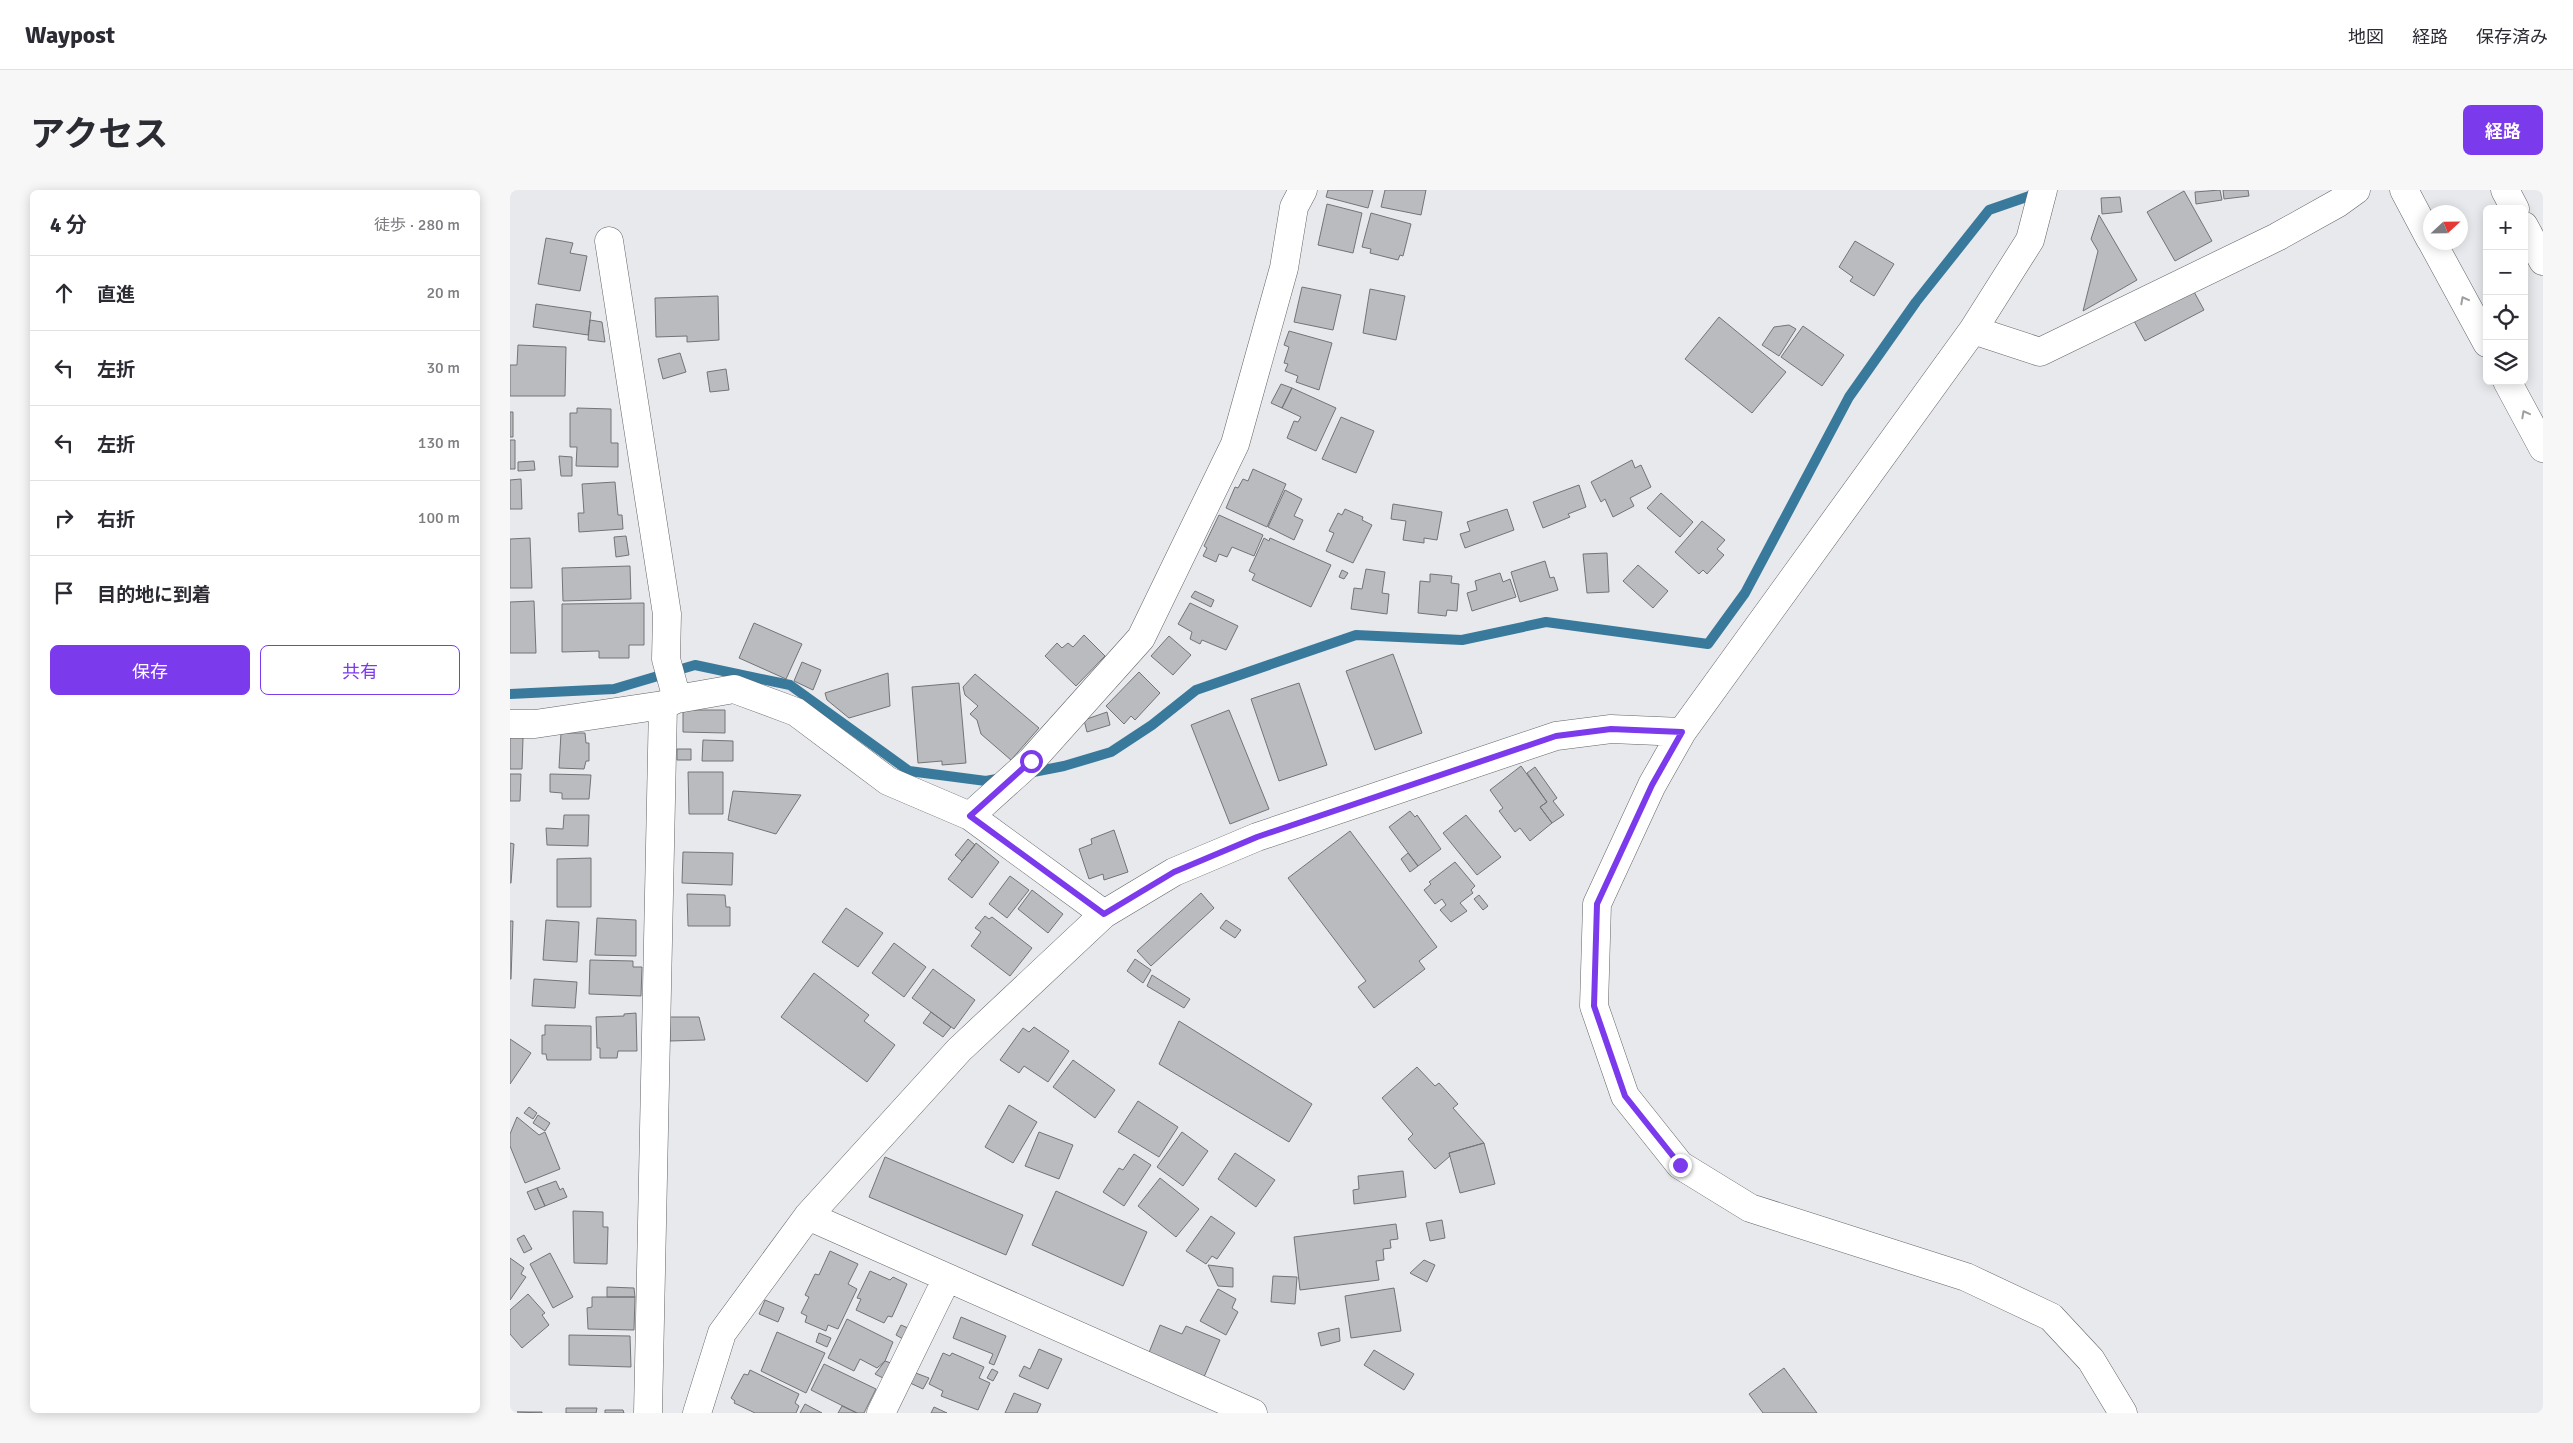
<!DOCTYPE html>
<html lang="ja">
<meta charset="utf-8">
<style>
:root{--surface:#fff;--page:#f7f7f7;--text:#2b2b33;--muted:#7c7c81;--line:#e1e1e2;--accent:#7c3aed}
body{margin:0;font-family:Signika,"Noto Sans JP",sans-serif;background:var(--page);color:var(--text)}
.controls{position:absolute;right:15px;top:15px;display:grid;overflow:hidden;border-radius:8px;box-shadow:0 2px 12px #0003}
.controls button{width:45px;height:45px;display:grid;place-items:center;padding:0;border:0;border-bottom:1px solid var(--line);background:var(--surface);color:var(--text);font:25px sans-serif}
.compass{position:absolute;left:1913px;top:15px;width:45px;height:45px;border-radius:50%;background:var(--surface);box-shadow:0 2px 12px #0003;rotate:68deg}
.stop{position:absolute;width:15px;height:15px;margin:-11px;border:4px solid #7c3aed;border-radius:50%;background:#fff}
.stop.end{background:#7c3aed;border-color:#fff;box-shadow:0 1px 5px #0008}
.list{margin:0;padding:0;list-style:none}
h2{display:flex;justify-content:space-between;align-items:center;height:65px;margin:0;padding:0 20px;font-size:21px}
h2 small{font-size:16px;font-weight:400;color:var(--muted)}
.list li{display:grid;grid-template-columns:32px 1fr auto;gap:15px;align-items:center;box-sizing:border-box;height:75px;padding:0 20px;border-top:1px solid var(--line)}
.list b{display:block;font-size:19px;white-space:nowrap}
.list em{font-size:16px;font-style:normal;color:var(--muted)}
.actions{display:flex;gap:10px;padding:15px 20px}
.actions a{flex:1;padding:11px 0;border:1px solid var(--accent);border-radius:8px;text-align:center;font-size:18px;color:var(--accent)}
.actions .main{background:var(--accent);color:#fff}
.icon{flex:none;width:28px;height:28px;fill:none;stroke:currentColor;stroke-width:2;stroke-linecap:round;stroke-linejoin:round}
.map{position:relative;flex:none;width:2033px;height:1223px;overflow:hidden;border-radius:8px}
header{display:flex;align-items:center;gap:30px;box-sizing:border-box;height:70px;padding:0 25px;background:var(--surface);border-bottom:1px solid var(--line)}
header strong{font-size:24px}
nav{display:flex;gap:28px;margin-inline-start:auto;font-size:18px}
.intro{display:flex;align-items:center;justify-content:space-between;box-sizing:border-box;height:120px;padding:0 30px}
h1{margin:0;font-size:35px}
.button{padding:12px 22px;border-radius:8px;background:var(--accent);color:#fff;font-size:18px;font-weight:700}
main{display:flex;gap:30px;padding:0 30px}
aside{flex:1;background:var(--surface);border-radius:8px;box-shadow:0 2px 12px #0003}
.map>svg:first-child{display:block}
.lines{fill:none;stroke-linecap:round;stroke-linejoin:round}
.stream{stroke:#38799c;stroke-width:10}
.building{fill:#b9bbbe;stroke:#727476}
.minor-casing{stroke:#626467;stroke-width:29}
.motorway-casing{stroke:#626467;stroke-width:29}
.minor{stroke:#fff;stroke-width:28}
.motorway{stroke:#fff;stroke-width:28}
.oneway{stroke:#9f9fa0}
.route{stroke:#7c3aed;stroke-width:6}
</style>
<header>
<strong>Waypost</strong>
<nav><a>地図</a><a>経路</a><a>保存済み</a></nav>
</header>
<div class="intro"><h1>アクセス</h1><a class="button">経路</a></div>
<main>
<aside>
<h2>4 分<small>徒歩 · 280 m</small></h2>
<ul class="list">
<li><svg class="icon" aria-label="ahead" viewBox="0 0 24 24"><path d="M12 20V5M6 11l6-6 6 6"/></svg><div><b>直進</b></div><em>20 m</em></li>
<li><svg class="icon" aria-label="left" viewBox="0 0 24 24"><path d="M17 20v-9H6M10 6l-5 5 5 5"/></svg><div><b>左折</b></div><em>30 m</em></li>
<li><svg class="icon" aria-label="left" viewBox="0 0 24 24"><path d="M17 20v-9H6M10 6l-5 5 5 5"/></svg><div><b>左折</b></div><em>130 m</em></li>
<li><svg class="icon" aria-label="right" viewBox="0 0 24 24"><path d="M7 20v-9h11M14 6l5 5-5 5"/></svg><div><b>右折</b></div><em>100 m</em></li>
<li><svg class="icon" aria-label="arrive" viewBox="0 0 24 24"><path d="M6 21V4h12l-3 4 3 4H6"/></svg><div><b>目的地に到着</b></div></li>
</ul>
<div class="actions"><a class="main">保存</a><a>共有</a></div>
</aside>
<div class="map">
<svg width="2033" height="1223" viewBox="0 0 2033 1223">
<rect width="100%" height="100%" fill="#e7e9ec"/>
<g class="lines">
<path class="stream" d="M0 504 104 499 185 475 280 495 399 581 476 591 492 588
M518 583 554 576 601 562 642 535 686 500 846 445 952 450 1036 432 1198 454 1235 403 1339 207 1406 112 1479 20 1528 3"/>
</g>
<path class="building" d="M818 0H863L858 18 816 7Z
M875 0H916L911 25 871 17Z
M1710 0 1712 10 1686 14 1685 2Z
M1713 0H1738L1739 6 1714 9Z
M1674 1 1702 51 1665 71 1637 22Z
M1610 7 1612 22 1592 24 1591 8Z
M817 14 852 23 843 63 808 55Z
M861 23 901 34 893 66 890 65 888 70 860 63 861 59 852 57Z
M1589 25 1627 90 1573 121 1588 61 1581 49Z
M36 48 63 53 60 63 77 66 70 101 28 94Z
M1345 51 1384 74 1364 106 1340 91 1343 87 1329 77Z
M792 97 831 105 823 140 784 132Z
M860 99 895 106 886 150 853 143Z
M1683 100 1694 120 1635 151 1624 131Z
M208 106 209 150 177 152V146L146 147 145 108Z
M26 114 81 122 78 145 23 137Z
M1209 127 1276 182 1242 223 1175 169Z
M80 130 92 132 95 152 78 150Z
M1279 135 1286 139 1269 166 1252 155 1264 137Z
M1293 136 1334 165 1312 196 1271 167Z
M779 141 822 153 809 200 786 192 788 186 775 181 778 174 774 173 779 157 774 155Z
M8 155 56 157 55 206H0V175H7Z
M170 163 176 182 153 189 148 169Z
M216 179 219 200 200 202 197 182Z
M771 194 782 198 772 218 761 213Z
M782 198 826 218 806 261 777 248 784 231 788 232 791 227 772 218Z
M67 218 101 219V253H108V277L66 276 67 257H60V223H67Z
M0 222H3V247H0Z
M831 227 864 241 846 283 812 269Z
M0 250H5V279H0Z
M49 266 62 267V286H51Z
M1122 270 1125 278 1131 275 1141 297 1120 308 1124 316 1103 327 1095 309 1091 312 1081 292Z
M24 271 25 280 8 281V272Z
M743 279 776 294 757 337 716 318 725 297 728 298 733 289 738 291Z
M11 289 12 319H0V290Z
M105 292 108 325H112L113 339 69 342 68 323H74L72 294Z
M1069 295 1076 317 1058 324 1060 327 1033 338 1023 312Z
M775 300 792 309 784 326 793 330 784 350 758 337Z
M1151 303 1183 332 1170 347 1137 318Z
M883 314 932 322 927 350 914 348V353L893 350 896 331 881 329Z
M835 319 853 327 852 330 862 335 843 373 816 361 824 343 819 341 828 323 832 325Z
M997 319 1004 340 955 358 950 344 960 341 957 332Z
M709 325 753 345 744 366 722 357 717 367 709 364 706 372 693 366 697 358 694 356Z
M1192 331 1215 350 1207 359 1214 365 1197 384 1193 380 1189 384 1165 362Z
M116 346 119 365 106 367 104 347Z
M20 348 22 398H0V349Z
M754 348 759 351 760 348 821 375 801 417 742 390 745 384 739 381Z
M1097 363 1099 402 1077 403 1073 364Z
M1035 371 1040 388 1044 387 1048 400 1010 412 1001 382Z
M1128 375 1158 401 1143 418 1113 391Z
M120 376 121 409 53 411 52 378Z
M856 379 875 382 872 403 879 404 877 424 841 419 844 398 852 399Z
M832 380 838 383 834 389 829 387Z
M990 383 993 392 1000 389 1006 407 962 421 957 403 967 400 965 391Z
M920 384 942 386 941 393 949 394 947 421 937 420 936 426 908 423 910 391 920 392Z
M685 401 704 410 701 417 681 407Z
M24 411 26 463H0V412Z
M134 413V455H119V468H89V461L52 462V414Z
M680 413 728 436 716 460 692 450 690 454 680 449 682 442 668 434Z
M244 433 292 454 276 489 229 468Z
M574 445 595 466 566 496 535 466 547 453 552 458 558 453 563 457Z
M659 446 681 465 663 485 641 466Z
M883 464 912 543 865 560 836 481Z
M292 472 311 480 303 500 284 491Z
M629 482 650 503 625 530 621 526 614 534 596 516Z
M378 483 380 516 339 528 317 510 315 503Z
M465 484 529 538 501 570 471 544 467 530 460 524 468 516 455 505 453 497Z
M449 493 456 573 432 575V571L408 573 402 497Z
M789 493 817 575 769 591 741 509Z
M173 520H215V543L173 542Z
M719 520 759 619 720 634 681 535Z
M597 522 600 535 577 542 574 530Z
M0 541 13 548 12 579H0Z
M51 543H75L76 553H79V571H76L74 579 49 578Z
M193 550 223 551V571H192Z
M167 559H181V570H167Z
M1011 576 1037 612 1030 617 1042 633 1020 651 1010 638 1005 642 989 621 993 618 980 600Z
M1025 577 1047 608 1043 611 1054 625 1042 633 1030 617 1037 612 1017 583Z
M178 582H213V624H179Z
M0 584H11L10 611H0Z
M40 584 81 585 79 609H52V603L40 602Z
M223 601 291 605 266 644 218 630Z
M900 621 905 627 907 625 931 659 908 676 879 637Z
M54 625H79L78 656 37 655 36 638 53 639Z
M956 625 991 667 967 685 933 643Z
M604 640 618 682 594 690 593 684 579 689 569 659 582 654 581 649Z
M840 641 927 757 909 771 915 779 864 818 848 797 856 791 778 688Z
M458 649 465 655 452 671 445 665Z
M0 653 4 654 1 693H0Z
M466 653 489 672 462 708 438 689Z
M173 662 223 663 222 695 172 693Z
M898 663 908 676 900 682 891 669Z
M81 668V717H47V669Z
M945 672 965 696 961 700 963 703 950 713 957 721 941 732 930 720 936 715 932 709 925 714 914 700 921 694 919 692Z
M500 686 519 700 497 728 479 714Z
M522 700 553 724 538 743 508 719Z
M691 703 704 718 641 776 627 761Z
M177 704 215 705 216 717H220V736H178Z
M969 705 978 716 973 720 964 709Z
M336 718 373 743 348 777 312 752Z
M475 726 479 729 482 727 522 758 500 786 461 756 471 742 465 738Z
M87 728 126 730V766L85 765Z
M36 730 69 732 67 772 33 770Z
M716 730 731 740 725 748 710 738Z
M0 731H3L1 789H0Z
M384 753 416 777 394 807 362 783Z
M625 769 641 780 633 793 617 781Z
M80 770 123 771V777H132L131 806 79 804Z
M423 779 465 810 444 839 402 808Z
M304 783 359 825 354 831 385 855 357 892 271 827Z
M642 785 680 809 674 818 637 796Z
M24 789 67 792 65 818 22 816Z
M421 822 441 837 433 847 413 833Z
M126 823 127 861H108L107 868H90V858H87L86 827 114 826V824Z
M160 827H189L195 850 160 851Z
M669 831 802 914 779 952 649 874Z
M35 835 81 836V870H37L36 864H32V845H35Z
M524 837 559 861 538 892 514 876 509 883 490 870 513 838 519 842Z
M0 849 21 863 0 894Z
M563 870 605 900 585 928 543 897Z
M907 877 925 896 929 893 948 914 943 918 974 953 939 963 940 966 925 979 898 949 903 944 872 908Z
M628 911 668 937 649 967 608 942Z
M499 915 527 932 503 973 475 957Z
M19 917 27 923 23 929 14 923Z
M28 925 40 933 35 941 23 933Z
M7 927 29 945 35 942 50 979 15 993 0 956V944Z
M529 942 563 955 549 989 515 976Z
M672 942 698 961 673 996 647 977Z
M974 953 985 994 950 1003 939 963Z
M725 963 765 990 746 1017 708 989Z
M624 964 641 975 614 1016 593 1002 609 978 613 980Z
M375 967 513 1025 496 1065 359 1007Z
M893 981 896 1007 844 1014 843 1000 849 999 848 986Z
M650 988 689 1019 666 1047 628 1016Z
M46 991 50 1000 53 998 57 1007 35 1016 27 998Z
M27 998 35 1016 25 1020 17 1002Z
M546 1001 637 1042 613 1096 522 1055Z
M63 1021 93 1022V1037H98L97 1074 64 1073Z
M701 1026 725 1043 707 1069 702 1066 696 1074 676 1061Z
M932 1030 935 1048 920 1051 916 1033Z
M886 1034 888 1049 880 1050 881 1058 873 1059 874 1070 866 1071 869 1090 790 1100 784 1047Z
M14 1045 22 1059 14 1063 7 1049Z
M320 1061 348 1074 338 1094 347 1099 328 1139 318 1135 316 1141 295 1132 297 1126 291 1123 299 1107 295 1105 305 1084 309 1085Z
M40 1063 63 1107 43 1118 20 1074Z
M0 1068 14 1078 11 1084 16 1087 0 1110Z
M914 1070 925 1075 917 1092 900 1083Z
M698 1075 723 1078V1097L708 1096Z
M360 1081 380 1090 383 1087 397 1094 382 1127 378 1126 374 1133 346 1120 351 1109 347 1108Z
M763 1086 787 1087 785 1114 761 1112Z
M97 1097 124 1098 125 1107H97Z
M884 1098 891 1141 841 1148 835 1106Z
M708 1099 726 1109 722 1118 728 1122 716 1145 690 1131Z
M18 1104 35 1123 32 1125 39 1135 12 1158 0 1144V1120Z
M82 1107H125L124 1140 78 1139 77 1118 82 1117Z
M255 1110 274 1118 268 1132 249 1124Z
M451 1127 496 1146 484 1175 479 1173 483 1164 443 1148Z
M337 1129 383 1152 375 1171 367 1178 350 1169 344 1181 318 1168Z
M391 1135 398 1138 393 1149 386 1145Z
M650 1135 672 1144 676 1136 710 1150 694 1187 638 1165Z
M829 1138 830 1151 811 1156 808 1143Z
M267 1142 315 1163 296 1203 251 1181Z
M309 1143 321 1148 317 1157 306 1152Z
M59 1145 120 1146 121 1177 59 1175Z
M529 1159 552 1169 538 1199 509 1186 514 1176 520 1179Z
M864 1160 904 1184 894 1200 854 1175Z
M433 1163 440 1166 442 1163 474 1177 469 1188 480 1193 468 1220 431 1206 433 1201 419 1194Z
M375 1171 381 1173 373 1188 365 1184Z
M314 1174 366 1199 354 1223H347L301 1200Z
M1274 1178 1307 1223H1253L1239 1204Z
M482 1179 488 1182 483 1191 477 1188Z
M240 1180 289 1204 285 1213 289 1216 286 1223H245L224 1213 225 1211 221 1208 234 1184 238 1185Z
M403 1182 419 1188 413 1199 398 1192Z
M504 1203 531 1214 527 1223H495Z
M295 1214 312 1223H290Z
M332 1216 347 1223H328Z
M424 1217 437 1223H421Z
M56 1218H87L86 1223H56Z
M95 1220H113L114 1223H95Z
M7 1222H32V1223Z"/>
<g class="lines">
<g class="minor-casing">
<path id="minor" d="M1533 0 1520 50 1463 140 1172 542 1142 595 1087 714 1084 816 1115 906 1170 975 1240 1018 1456 1087 1541 1127 1581 1170 1613 1223
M99 51 157 424 156 469 167 509
M1463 140 1530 162 1767 47 1828 13 1846 0
M0 534H25L153 515 167 509 224 499 286 522 378 591 460 626 594 724
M460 626 521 571 631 448 725 254 774 78 784 17 793 0
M298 1026 743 1223
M138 1223 153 515
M187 1223 212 1143 298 1026 449 860 594 724 664 682 747 647 1046 546 1101 539 1172 542
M371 1223 437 1088"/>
</g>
<g class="motorway-casing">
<path id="motorway" d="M1894 0 1920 49
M1995 0 2005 19
M2014 36 2033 71
M1922 52 1977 153
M1997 191 2033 258"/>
</g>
<use href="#minor" class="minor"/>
<use href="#motorway" class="motorway"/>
</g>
<defs><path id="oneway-chevron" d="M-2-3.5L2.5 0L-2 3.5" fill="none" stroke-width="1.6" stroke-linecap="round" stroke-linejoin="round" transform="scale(1.25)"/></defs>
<g class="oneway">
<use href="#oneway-chevron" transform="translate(1954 110) rotate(-118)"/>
<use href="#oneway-chevron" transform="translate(2015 224) rotate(-118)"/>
</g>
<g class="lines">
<path class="route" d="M521 571 460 626 594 724 664 682 747 647 1046 546 1101 539 1172 542 1142 595 1087 714 1084 816 1115 906 1170 975"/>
</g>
</svg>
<div class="controls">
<button>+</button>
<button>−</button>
<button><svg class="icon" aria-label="locate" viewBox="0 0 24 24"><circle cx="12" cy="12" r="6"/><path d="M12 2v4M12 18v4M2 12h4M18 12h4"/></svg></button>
<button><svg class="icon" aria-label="layers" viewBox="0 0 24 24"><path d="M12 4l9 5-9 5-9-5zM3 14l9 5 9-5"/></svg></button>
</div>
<svg class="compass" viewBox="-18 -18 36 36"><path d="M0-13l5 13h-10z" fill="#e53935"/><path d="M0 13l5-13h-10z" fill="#7c7c81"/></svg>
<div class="stop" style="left:521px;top:571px"></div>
<div class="stop end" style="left:1170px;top:975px"></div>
</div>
</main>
